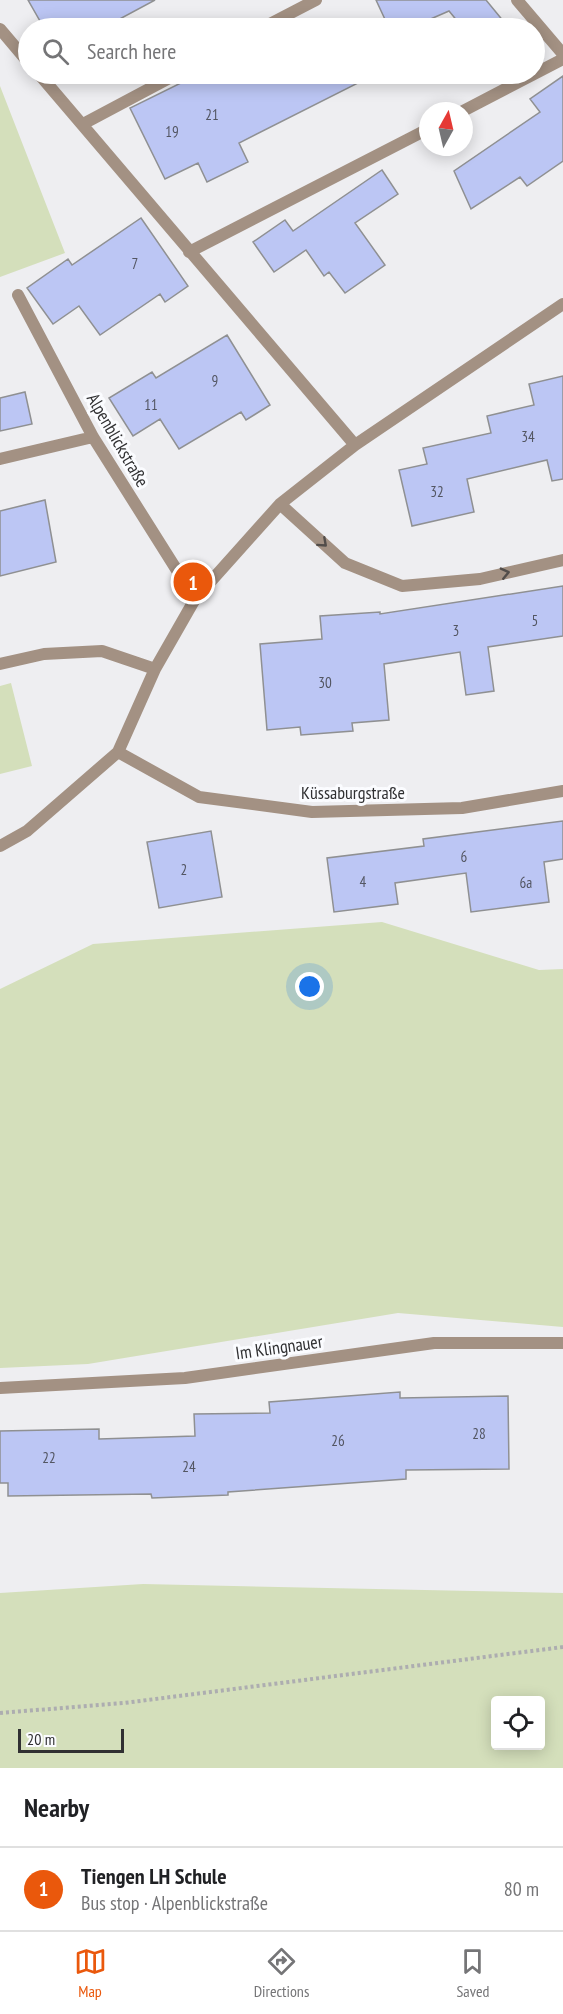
<!DOCTYPE html>
<meta charset="utf-8">
<style>
:root{--surface:#fff;--page:#f2f2f2;--text:#202124;--muted:#757577;--line:#e0e0e0;--accent:#ea580c}
body{margin:0;font-family:"PT Sans Narrow",sans-serif;background:var(--page);color:var(--text)}
.controls{position:absolute;right:18px;bottom:18px;display:grid;overflow:hidden;border-radius:6px;box-shadow:0 3px 15px #0003}
.controls button{width:54px;height:54px;display:grid;place-items:center;padding:0;border:0;border-bottom:2px solid var(--line);background:var(--surface);color:var(--text);font:30px sans-serif}
.compass{position:absolute;left:419px;top:102px;width:54px;height:54px;border-radius:50%;background:var(--surface);box-shadow:0 3px 15px #0003;rotate:8deg}
.scale{position:absolute;left:18px;bottom:15px;width:106px;box-sizing:border-box;padding-left:6px;border:3px solid #303032;border-top:0;font-size:16px;line-height:21px;white-space:nowrap;color:#303032;-webkit-text-stroke:4px #fbfcff;paint-order:stroke}
.you{position:absolute;left:310px;top:987px;width:21px;height:21px;margin:-15px;border:4px solid #fff;border-radius:50%;background:#1a73e8;box-shadow:0 0 0 9px #1a73e833}
.badge{display:grid;place-items:center;width:39px;height:39px;border-radius:50%;background:var(--accent);color:#fff;font-size:20px;font-weight:700}
.pin{position:absolute;translate:-50% -50%;border:3px solid #fff;box-shadow:0 2px 6px #0006}
.list{margin:0;padding:0;list-style:none}
h2{display:flex;justify-content:space-between;align-items:center;height:78px;margin:0;padding:0 24px;font-size:26px}
h2 small{font-size:20px;font-weight:400;color:var(--muted)}
.list li{display:grid;grid-template-columns:39px 1fr auto;gap:18px;align-items:center;box-sizing:border-box;height:84px;padding:0 24px;border-top:2px solid var(--line)}
.list b{display:block;font-size:22px;white-space:nowrap}
.list p{margin:0;font-size:20px;white-space:nowrap;color:var(--muted)}
.list em{font-size:20px;font-style:normal;color:var(--muted)}
.icon{flex:none;width:33px;height:33px;fill:none;stroke:currentColor;stroke-width:2;stroke-linecap:round;stroke-linejoin:round}
.map{position:relative;flex:none;width:563px;height:1768px;overflow:hidden}
.search{position:absolute;background:var(--surface);box-shadow:0 3px 15px #0003;left:18px;right:18px;top:18px;height:66px;display:flex;align-items:center;gap:15px;box-sizing:border-box;padding:0 21px;border-radius:33px;color:var(--muted);font-size:22px}
.sheet{height:162px;background:var(--surface)}
nav{display:flex;justify-content:space-around;align-items:center;box-sizing:border-box;height:84px;border-top:2px solid var(--line);background:var(--surface);font-size:16px;color:var(--muted)}
nav a{display:grid;justify-items:center;gap:3px}
nav .on{color:var(--accent)}
.map>svg:first-child{display:block}
.green{fill:#d4dfbb;fill-rule:evenodd}
.building{fill:#bcc6f4;stroke:#8f9092;stroke-width:1.5}
.lines{fill:none;stroke-linecap:round;stroke-linejoin:round}
.path{stroke:#adadb0;stroke-width:4;stroke-dasharray:3 3;stroke-linecap:butt}
.street{stroke:#a39183;stroke-width:12}
.oneway{stroke:#524d4a}
.labels{text-anchor:middle;dominant-baseline:central;stroke-width:6;stroke-linejoin:round;paint-order:stroke}
.number-label{font-size:15px;fill:#535662}
.street-label{font-size:18px;fill:#303032;stroke:#fbfcff}
</style>
<div class="map">
<svg width="563" height="1768" viewBox="0 0 563 1768">
<rect width="100%" height="100%" fill="#eeeef1"/>
<path class="green" d="M0 86 65 253 0 277Z
M11 683 32 766 0 774V686Z
M382 922 539 970 563 969V1327L398 1313 88 1364 0 1368V989L93 944Z
M143 1584 563 1593V1768H0V1593ZM540 1700V1746H496V1700Z"/>
<path class="building" d="M28 0H155L103 28H44Z
M376 0H486L509 28H463L449 11 410 28H389Z
M199 74H353L358 83 239 143 248 162 207 182 198 163 165 179 130 108Z
M563 76V161L527 186 520 177 471 209 454 171 540 112 530 99Z
M382 170 398 194 355 223 385 265 345 293 329 272 324 276 306 250 274 272 253 242 285 220 293 231Z
M141 218 188 286 165 302 160 294 100 335 79 306 53 324 27 288 68 259 72 265Z
M227 335 270 405 246 420 241 412 179 449 160 419 133 436 109 398 152 372 156 378Z
M563 376V479L552 481 547 460 467 479 474 512 412 526 399 470 427 464 423 448 491 433 487 416 534 405 529 384Z
M25 392 32 424 0 431V398Z
M45 500 56 562 0 576V511Z
M563 586V636L488 647 494 691 466 695 460 652 384 664 389 720 352 723 353 731 301 735 300 727 267 730 260 644 322 639 320 616 380 612V614Z
M563 821V859L544 862 549 902 471 912 466 873 395 883 398 904 334 912 327 858 424 846 423 839Z
M211 831 222 897 159 908 147 842Z
M400 1392V1398L508 1396 509 1469 406 1470V1479L228 1492V1495L152 1498 151 1494 8 1496V1483H0V1431L99 1429V1439L195 1436 194 1414 270 1413 269 1402Z"/>
<g class="lines">
<path class="path" d="M0 1713 124 1703 563 1647"/>
<path class="street" d="M517 0 563 54
M262 28 316 0
M0 29 28 62
M39 74 355 445
M463 111 563 59
M83 124 177 74
M189 252 428 129
M18 295 93 437 195 599
M0 459 93 437
M280 504 345 563 402 586 480 579 563 560
M0 664 44 654 102 651 155 669
M118 752 199 797 312 812 462 808 563 791
M0 846 27 831 118 752 155 669 195 599 280 504 355 445 563 304
M0 1388 185 1378 434 1343H563"/>
</g>
<defs><path id="oneway-chevron" d="M-2-3.5L2.5 0L-2 3.5" fill="none" stroke-width="1.6" stroke-linecap="round" stroke-linejoin="round" transform="scale(1.5)"/></defs>
<g class="oneway">
<use href="#oneway-chevron" transform="translate(323 543) rotate(42)"/>
<use href="#oneway-chevron" transform="translate(505 573) rotate(-13)"/>
</g>
<g class="labels">
<g class="number-label">
<text x="212" y="114">21</text>
<text x="172" y="131">19</text>
<text x="135" y="263">7</text>
<text x="215" y="380">9</text>
<text x="151" y="404">11</text>
<text x="528" y="436">34</text>
<text x="437" y="491">32</text>
<text x="535" y="620">5</text>
<text x="456" y="630">3</text>
<text x="325" y="682">30</text>
<text x="464" y="856">6</text>
<text x="184" y="869">2</text>
<text x="363" y="881">4</text>
<text x="526" y="882">6a</text>
<text x="479" y="1433">28</text>
<text x="338" y="1440">26</text>
<text x="49" y="1457">22</text>
<text x="189" y="1466">24</text>
</g>
<g class="street-label">
<text transform="translate(118 440) rotate(60)">Alpenblickstraße</text>
<text x="353" y="792">Küssaburgstraße</text>
<text transform="translate(279 1347) rotate(-8)">Im Klingnauer</text>
</g>
</g>
</svg>
<div class="controls">
<button><svg class="icon" aria-label="locate" viewBox="0 0 24 24"><circle cx="12" cy="12" r="6"/><path d="M12 2v4M12 18v4M2 12h4M18 12h4"/></svg></button>
</div>
<svg class="compass" viewBox="-18 -18 36 36"><path d="M0-13l5 13h-10z" fill="#e53935"/><path d="M0 13l5-13h-10z" fill="#757577"/></svg>
<div class="scale">20 m</div>
<div class="you"></div>
<div class="pin badge" style="left:193px;top:582px">1</div>
<div class="search"><svg class="icon" aria-label="search" viewBox="0 0 24 24"><circle cx="10" cy="10" r="6"/><path d="M15 15l6 6"/></svg>Search here</div>
</div>
<section class="sheet">
<h2>Nearby<small></small></h2>
<ul class="list">
<li><span class="badge">1</span><div><b>Tiengen LH Schule</b><p>Bus stop · Alpenblickstraße</p></div><em>80 m</em></li>
</ul>
</section>
<nav>
<a class="on"><svg class="icon" aria-label="map" viewBox="0 0 24 24"><path d="M3 6l6-2 6 2 6-2v14l-6 2-6-2-6 2zM9 4v14M15 6v14"/></svg>Map</a>
<a><svg class="icon" aria-label="directions" viewBox="0 0 24 24"><path d="M12 3l9 9-9 9-9-9zM9 14v-3h6M13 9l2 2-2 2"/></svg>Directions</a>
<a><svg class="icon" aria-label="saved" viewBox="0 0 24 24"><path d="M7 4h10v16l-5-4-5 4z"/></svg>Saved</a>
</nav>
